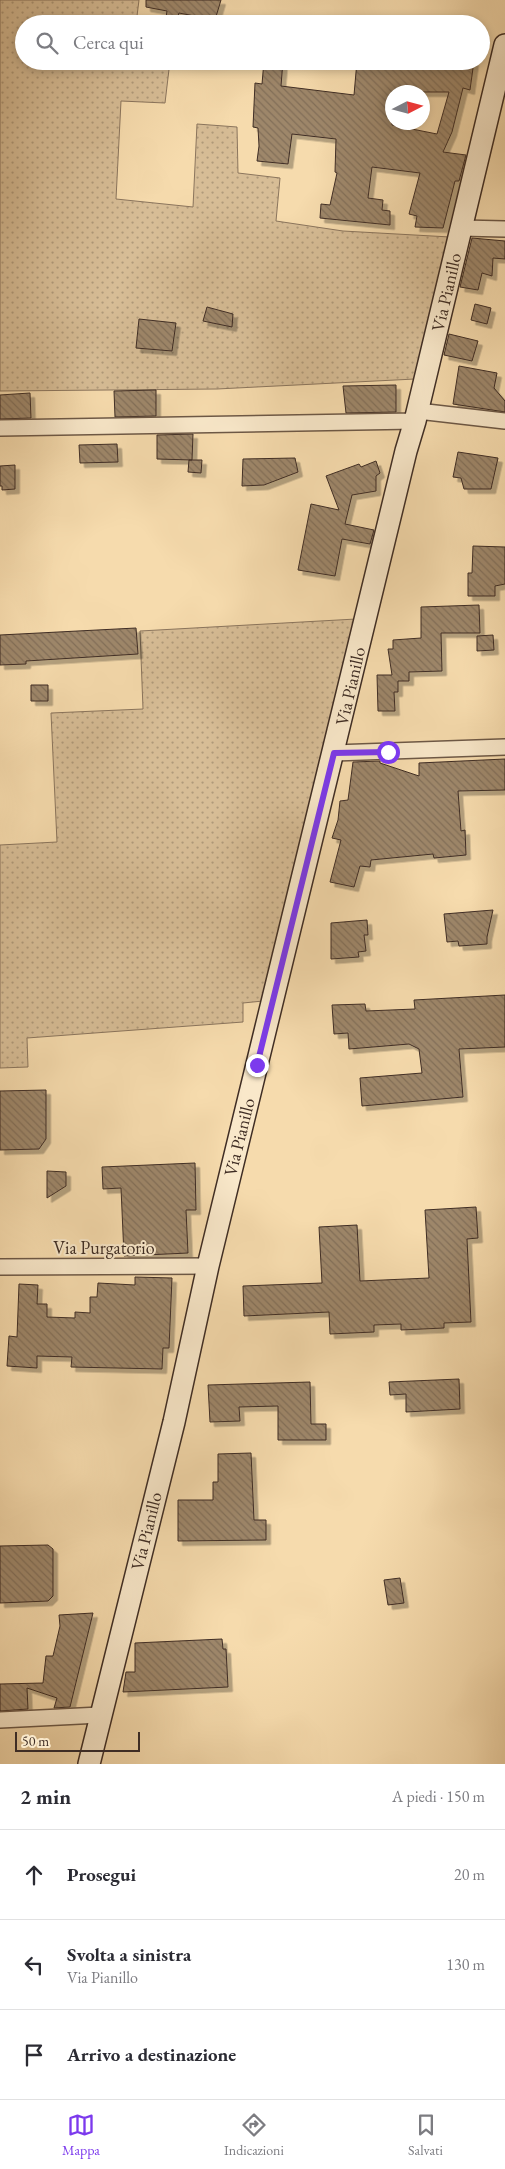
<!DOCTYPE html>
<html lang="it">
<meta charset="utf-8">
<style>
:root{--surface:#fff;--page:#f7f7f7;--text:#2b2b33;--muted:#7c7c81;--line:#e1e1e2;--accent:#7c3aed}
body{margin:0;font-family:"EB Garamond",serif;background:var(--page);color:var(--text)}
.compass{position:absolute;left:385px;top:85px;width:45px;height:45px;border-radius:50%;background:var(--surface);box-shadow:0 2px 8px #0003;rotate:84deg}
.scale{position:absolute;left:15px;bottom:12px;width:125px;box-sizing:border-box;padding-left:5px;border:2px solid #3f2d24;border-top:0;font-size:14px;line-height:18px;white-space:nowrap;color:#3f2d24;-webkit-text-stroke:4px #f9e8ca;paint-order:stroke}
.stop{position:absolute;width:15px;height:15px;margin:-11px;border:4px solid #7c3aed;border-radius:50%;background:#fff}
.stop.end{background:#7c3aed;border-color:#fff;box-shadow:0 1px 5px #0008}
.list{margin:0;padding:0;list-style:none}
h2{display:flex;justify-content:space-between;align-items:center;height:65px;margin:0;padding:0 20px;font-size:21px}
h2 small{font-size:16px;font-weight:400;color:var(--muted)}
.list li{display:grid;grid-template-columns:32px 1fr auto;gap:15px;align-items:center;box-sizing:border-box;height:90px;padding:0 20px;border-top:1px solid var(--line)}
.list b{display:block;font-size:19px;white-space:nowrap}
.list p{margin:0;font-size:16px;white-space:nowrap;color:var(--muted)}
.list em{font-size:16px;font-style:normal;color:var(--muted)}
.icon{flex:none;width:28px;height:28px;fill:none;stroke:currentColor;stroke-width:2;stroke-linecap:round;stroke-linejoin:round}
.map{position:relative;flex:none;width:505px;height:1764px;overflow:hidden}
.search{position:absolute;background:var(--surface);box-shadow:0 2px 8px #0003;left:15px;right:15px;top:15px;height:55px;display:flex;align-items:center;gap:12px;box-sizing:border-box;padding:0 18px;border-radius:28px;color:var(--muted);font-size:19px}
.sheet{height:335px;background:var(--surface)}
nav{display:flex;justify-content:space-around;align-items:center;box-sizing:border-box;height:70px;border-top:1px solid var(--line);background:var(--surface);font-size:14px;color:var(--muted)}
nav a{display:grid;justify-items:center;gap:2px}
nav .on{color:var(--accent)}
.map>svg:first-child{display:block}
.grass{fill:url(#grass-dots);stroke:#8b755d}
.building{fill:url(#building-back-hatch);stroke:#3f2d24;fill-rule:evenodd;filter:url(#shadow)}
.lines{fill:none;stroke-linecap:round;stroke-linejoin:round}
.street-casing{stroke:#6d5846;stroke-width:18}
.secondary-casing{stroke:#3f2d24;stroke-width:24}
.street{stroke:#f9e8ca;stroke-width:15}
.secondary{stroke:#f9e8ca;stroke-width:21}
.route{stroke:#7c3aed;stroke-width:6}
.labels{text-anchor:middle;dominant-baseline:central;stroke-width:4;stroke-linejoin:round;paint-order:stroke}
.street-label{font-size:18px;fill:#3f2d24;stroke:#f9e8ca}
</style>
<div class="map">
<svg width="505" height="1764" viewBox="0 0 505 1764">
<defs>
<pattern id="grass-dots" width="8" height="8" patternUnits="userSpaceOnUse" patternTransform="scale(1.25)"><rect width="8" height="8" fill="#d7bd96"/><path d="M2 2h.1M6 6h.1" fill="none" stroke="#b09a7a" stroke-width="1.8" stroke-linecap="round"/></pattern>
<pattern id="building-back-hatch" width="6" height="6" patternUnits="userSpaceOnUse" patternTransform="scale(1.25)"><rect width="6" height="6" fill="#9e876b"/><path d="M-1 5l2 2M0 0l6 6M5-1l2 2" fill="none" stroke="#826f58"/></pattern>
<filter id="shadow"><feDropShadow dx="4.5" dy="4.5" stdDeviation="0" flood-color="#0004"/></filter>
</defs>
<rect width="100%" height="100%" fill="#f6dbad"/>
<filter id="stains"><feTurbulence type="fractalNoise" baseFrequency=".004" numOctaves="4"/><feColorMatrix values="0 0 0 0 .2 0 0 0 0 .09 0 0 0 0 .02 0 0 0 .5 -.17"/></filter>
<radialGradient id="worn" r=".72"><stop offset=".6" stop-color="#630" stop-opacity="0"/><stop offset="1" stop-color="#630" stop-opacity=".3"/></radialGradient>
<path class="grass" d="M0 0H139L136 24H24V61H170L165 103 121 101 116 199 193 207 197 124 237 127 238 173 280 178 276 221 343 231 450 237 415 379 217 389 0 391Z
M356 619 263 1001 243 1003V1022L27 1038 28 1067 0 1068V845L57 842 51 713 143 709 140 631Z"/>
<path class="building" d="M146 0H221L215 20 179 13 175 24H165L167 11 146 7Z
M264 61H283L281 86 354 95 357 61H383L435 68 436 61H474L470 90 463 88 452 132 443 152 466 155 459 181H455L443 228 415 227 417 216 409 214 420 173 372 167 368 198 383 200 382 210 390 211V225L320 218 321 204 330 205 337 173 335 172 336 139 292 134 288 164 257 161 259 146 258 128 253 127 255 83 262 84ZM392 92H449L437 134 392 125Z
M472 238 505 241V259L493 258 492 276 482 273 478 290 460 287Z
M475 304 491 308 487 324 471 320Z
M207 307 233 314 232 327 203 321Z
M139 319 176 323 172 351 136 348Z
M449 334 478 341 472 361 444 355Z
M459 366 497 373 494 388 505 401V412L453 404Z
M396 385V412L346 413 343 386Z
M156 390V416L115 417 114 391Z
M30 393 31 418 0 419V395Z
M193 434 192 460 157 459V435Z
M117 444 118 462 80 463 79 445Z
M458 452 498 458 491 489H464L461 478 453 477Z
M295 458 298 472 264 485 242 486 243 459Z
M189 460H202L201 473 188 472Z
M376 461 380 473 376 476V491L352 495 345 524 374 530 370 544 342 539 335 576 298 570 311 504 339 510 326 476 359 464 361 467Z
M15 465V489L2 490V486H0V466Z
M473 546 505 547V584L495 586V596H468V573H472Z
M479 605 480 633H441L442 671 409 672V681H398V692H394L395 711H378L377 675H392L388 649H393V640L421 638V607Z
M136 628 138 654 26 661V664L0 665V635Z
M493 635 494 650 477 651V636Z
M31 685H48V701H31Z
M505 759V790L458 791 461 831 465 830 466 855 434 858 433 854 371 860 370 867 360 866 354 887 330 882 341 840 332 838 338 820 340 801 348 800 353 762 380 761V763L419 776V763Z
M493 910 487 937V944L459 946 458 941 447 942 444 914Z
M367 920 368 935H364L366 951 358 952 359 957 331 959V923Z
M505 995V1047L459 1049 463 1097 362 1106 360 1078 422 1073 419 1049 409 1044 349 1049 348 1033 334 1034 332 1005 365 1004 366 1011 415 1009 414 1000Z
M46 1090V1139L39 1149 0 1150V1091Z
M195 1163 196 1210H186L188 1253 124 1256 121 1188 103 1189 102 1167Z
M47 1171 66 1172V1186L47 1198Z
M476 1207 478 1238 467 1239 471 1322 444 1323V1328L401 1330V1324L374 1325V1332L330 1334 329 1312 244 1316 243 1286 322 1283 319 1227 357 1225 360 1281 429 1278 425 1210Z
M135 1277 172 1278 169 1348H163L162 1369 71 1367 72 1357 37 1356V1368L7 1366 9 1336 17 1337 19 1284 38 1285 37 1304H47V1317L75 1318V1312L90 1313V1297H97L98 1283 135 1285Z
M459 1379 460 1409 406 1412V1394L390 1395 389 1382Z
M310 1382 311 1424H326V1440H278V1406L239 1407 240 1421 210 1422 208 1385Z
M251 1453 254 1520H266V1540L178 1541V1500H213V1482H218V1454Z
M48 1545 53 1549V1596L48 1601 0 1603V1546Z
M400 1578 404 1603 388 1605 384 1580Z
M93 1613 70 1707 54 1708 57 1698 27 1688 28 1709 0 1711V1684L43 1683 46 1656H53L60 1626 59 1615Z
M222 1639 223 1649H226L228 1687 123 1692 126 1672H135V1643Z"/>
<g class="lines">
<g class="street-casing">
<path id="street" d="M461 228 505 229
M418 411 505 421
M0 428 415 421
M334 753 505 747
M0 1267 208 1266
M0 1720 100 1715"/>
</g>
<g class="secondary-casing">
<path id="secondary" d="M89 1764 174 1422 208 1266 406 451 415 421 505 45"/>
</g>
<use href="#street" class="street"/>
<use href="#secondary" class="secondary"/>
</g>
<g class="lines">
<path class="route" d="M257 1065 334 753 388 752"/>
</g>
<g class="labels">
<g class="street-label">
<text transform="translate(446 292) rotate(-77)">Via Pianillo</text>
<text transform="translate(350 686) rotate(-77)">Via Pianillo</text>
<text transform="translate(239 1137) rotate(-76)">Via Pianillo</text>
<text x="104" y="1247">Via Purgatorio</text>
<text transform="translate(146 1531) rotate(-76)">Via Pianillo</text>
</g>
</g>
<rect width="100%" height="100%" filter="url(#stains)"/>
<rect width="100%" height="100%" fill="url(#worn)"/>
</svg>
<svg class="compass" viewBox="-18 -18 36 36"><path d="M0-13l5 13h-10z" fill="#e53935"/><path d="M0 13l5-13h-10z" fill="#7c7c81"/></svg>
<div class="scale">50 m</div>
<div class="stop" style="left:388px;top:752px"></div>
<div class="stop end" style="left:257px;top:1065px"></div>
<div class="search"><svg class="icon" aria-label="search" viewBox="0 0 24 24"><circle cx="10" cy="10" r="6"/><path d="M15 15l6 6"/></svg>Cerca qui</div>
</div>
<section class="sheet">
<h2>2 min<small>A piedi · 150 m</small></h2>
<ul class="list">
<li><svg class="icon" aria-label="ahead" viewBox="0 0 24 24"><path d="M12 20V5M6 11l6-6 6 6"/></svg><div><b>Prosegui</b></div><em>20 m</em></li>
<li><svg class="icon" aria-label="left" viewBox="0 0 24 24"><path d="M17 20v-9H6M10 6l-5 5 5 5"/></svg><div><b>Svolta a sinistra</b><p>Via Pianillo</p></div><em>130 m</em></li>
<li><svg class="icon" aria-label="arrive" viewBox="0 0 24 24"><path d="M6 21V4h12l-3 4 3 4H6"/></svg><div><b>Arrivo a destinazione</b></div></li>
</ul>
</section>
<nav>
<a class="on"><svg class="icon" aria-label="map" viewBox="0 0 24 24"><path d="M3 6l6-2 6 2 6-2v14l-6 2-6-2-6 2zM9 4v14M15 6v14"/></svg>Mappa</a>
<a><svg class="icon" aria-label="directions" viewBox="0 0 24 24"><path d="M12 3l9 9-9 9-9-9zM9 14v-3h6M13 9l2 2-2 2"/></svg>Indicazioni</a>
<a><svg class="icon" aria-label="saved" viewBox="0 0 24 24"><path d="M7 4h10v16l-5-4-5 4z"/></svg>Salvati</a>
</nav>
